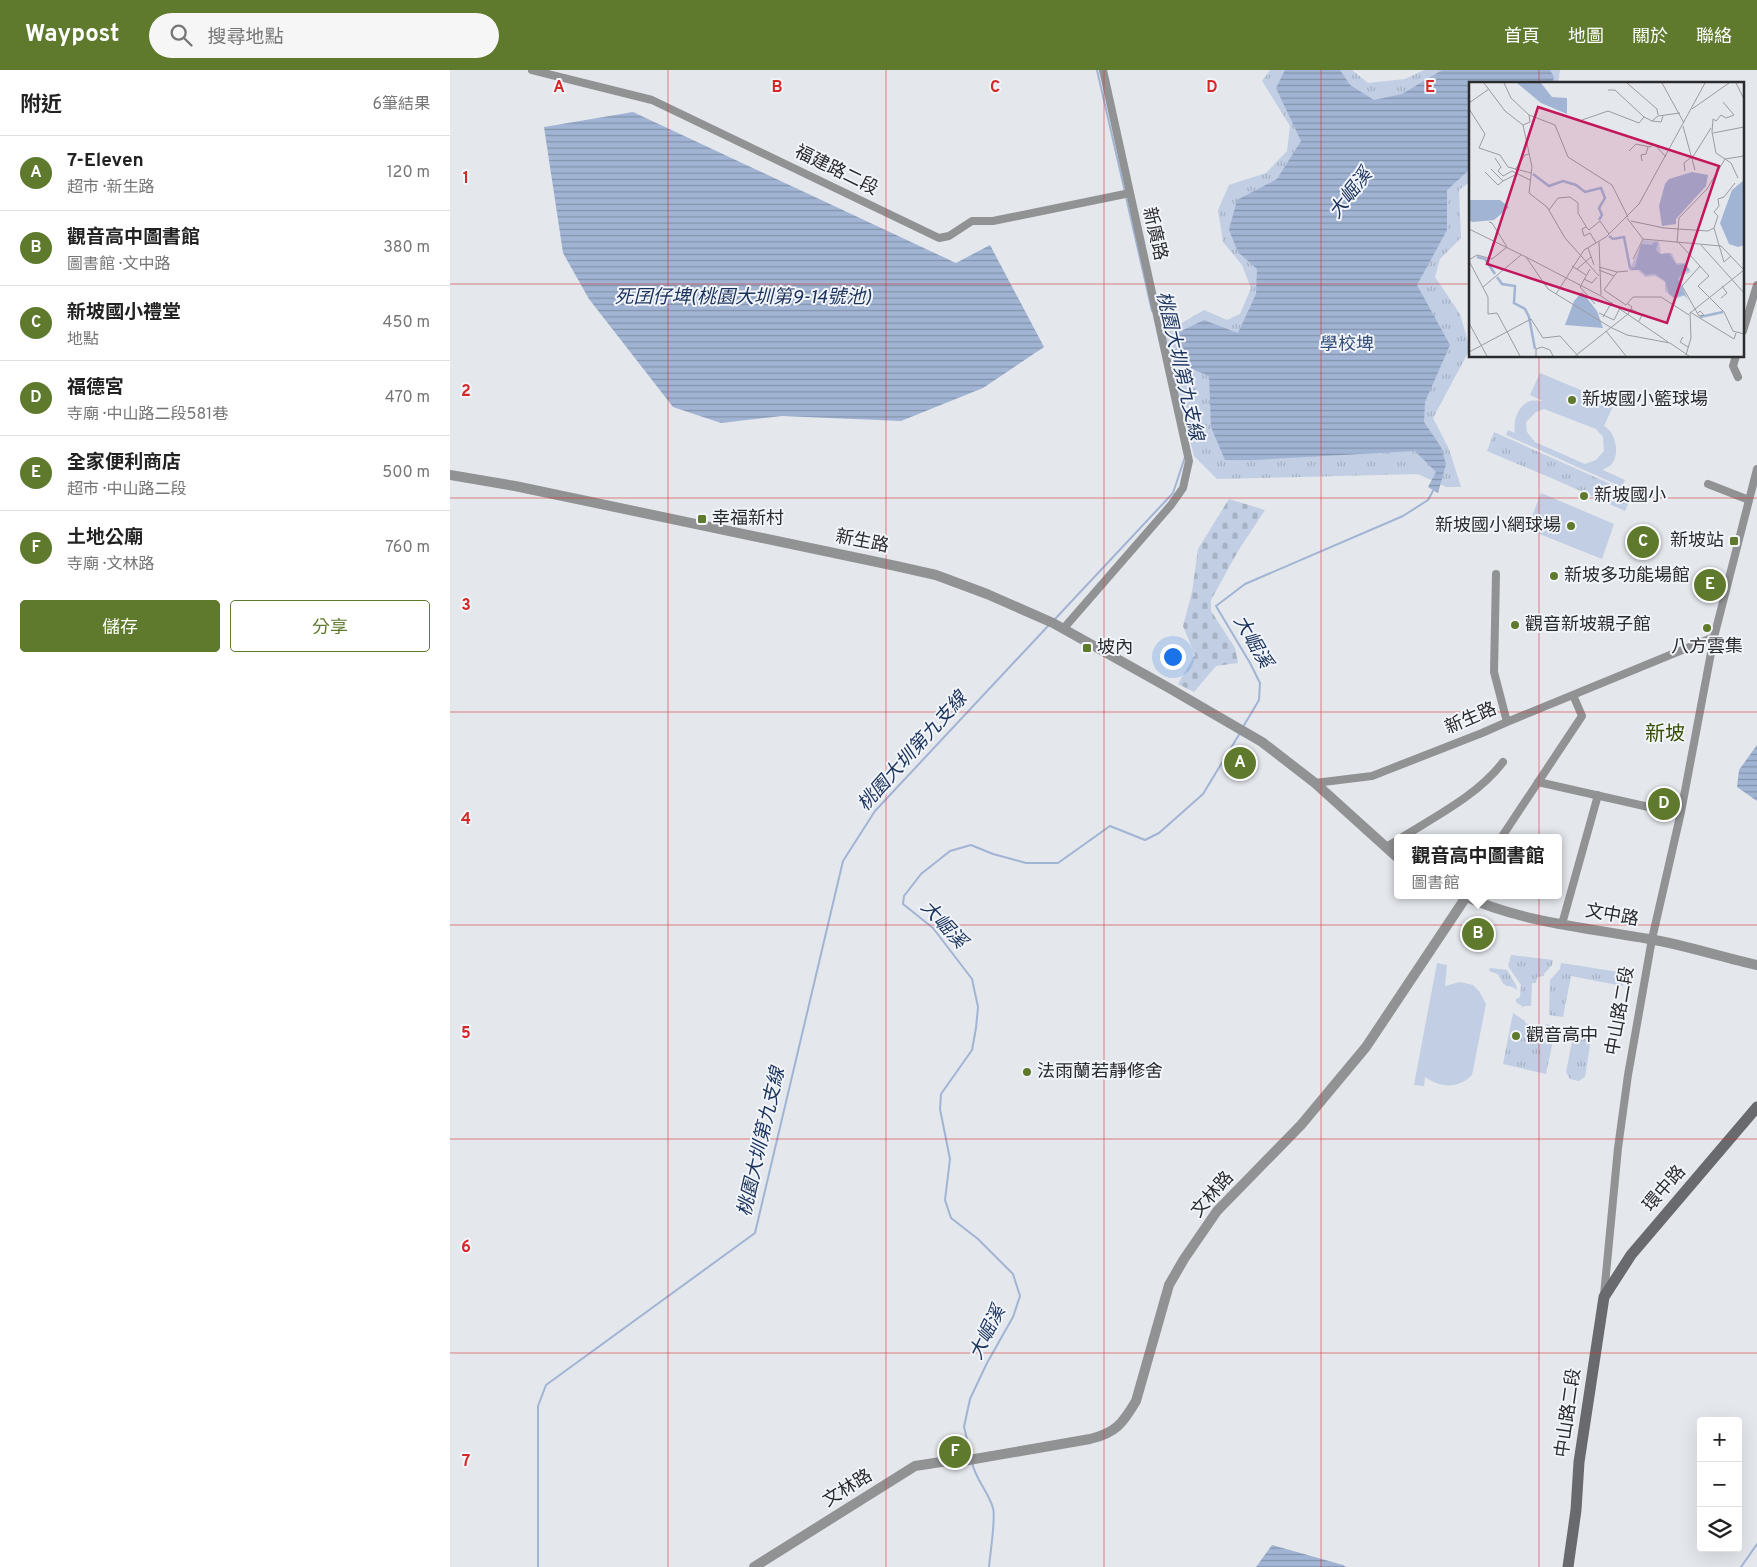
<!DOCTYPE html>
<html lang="zh-TW">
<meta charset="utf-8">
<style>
:root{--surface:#fff;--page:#f6f6f6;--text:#222;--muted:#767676;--line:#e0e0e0;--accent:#5f7a2d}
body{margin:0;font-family:Overpass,"Noto Sans TC",sans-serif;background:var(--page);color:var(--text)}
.controls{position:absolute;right:15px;bottom:15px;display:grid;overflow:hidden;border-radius:5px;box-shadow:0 5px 20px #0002}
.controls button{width:45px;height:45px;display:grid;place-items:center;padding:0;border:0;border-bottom:1px solid var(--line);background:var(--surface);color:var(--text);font:25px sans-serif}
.you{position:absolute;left:722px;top:586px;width:18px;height:18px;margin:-12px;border:4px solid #fff;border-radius:50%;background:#1a73e8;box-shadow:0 0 0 8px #1a73e833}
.badge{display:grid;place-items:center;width:32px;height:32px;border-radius:50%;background:var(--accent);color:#fff;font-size:16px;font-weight:700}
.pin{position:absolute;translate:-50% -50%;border:2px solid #fff;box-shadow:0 1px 5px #0006}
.popup{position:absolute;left:944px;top:764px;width:168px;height:65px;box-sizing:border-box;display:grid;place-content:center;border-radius:5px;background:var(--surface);filter:drop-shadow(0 1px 4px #0005);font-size:16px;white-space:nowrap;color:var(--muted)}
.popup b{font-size:19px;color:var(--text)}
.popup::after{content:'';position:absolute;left:50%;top:100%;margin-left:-10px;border:10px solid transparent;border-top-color:var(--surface)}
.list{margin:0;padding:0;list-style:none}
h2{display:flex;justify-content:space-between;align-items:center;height:65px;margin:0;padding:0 20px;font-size:21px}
h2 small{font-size:16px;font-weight:400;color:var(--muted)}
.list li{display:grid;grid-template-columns:32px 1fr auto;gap:15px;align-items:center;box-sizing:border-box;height:75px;padding:0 20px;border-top:1px solid var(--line)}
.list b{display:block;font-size:19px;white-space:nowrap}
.list p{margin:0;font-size:16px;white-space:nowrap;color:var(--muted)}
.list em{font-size:16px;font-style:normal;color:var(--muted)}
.actions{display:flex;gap:10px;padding:15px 20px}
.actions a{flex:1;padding:11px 0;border:1px solid var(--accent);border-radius:5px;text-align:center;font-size:18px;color:var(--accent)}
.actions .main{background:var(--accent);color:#fff}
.icon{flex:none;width:28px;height:28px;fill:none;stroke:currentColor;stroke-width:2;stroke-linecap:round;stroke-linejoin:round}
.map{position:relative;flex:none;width:1307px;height:1497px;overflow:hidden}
header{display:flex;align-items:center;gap:30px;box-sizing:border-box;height:70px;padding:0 25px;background:var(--accent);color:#fff}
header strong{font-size:24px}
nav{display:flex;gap:28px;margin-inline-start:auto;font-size:18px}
.search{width:350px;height:45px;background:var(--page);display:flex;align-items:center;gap:12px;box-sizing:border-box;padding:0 18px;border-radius:28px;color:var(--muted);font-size:19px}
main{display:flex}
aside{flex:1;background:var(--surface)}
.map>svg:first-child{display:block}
.grass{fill:url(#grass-tufts)}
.cemetery{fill:url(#cemetery-stones)}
.pitch{fill:#c1cee3;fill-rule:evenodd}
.water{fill:url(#water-rules)}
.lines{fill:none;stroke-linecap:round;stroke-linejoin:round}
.stream{stroke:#a1b4d4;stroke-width:2}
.minor{stroke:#919294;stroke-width:8}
.tertiary{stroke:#919294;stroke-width:10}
.secondary{stroke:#686a6d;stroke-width:11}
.grid{fill:none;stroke:#d62828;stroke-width:1;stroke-opacity:0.55}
.poi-dot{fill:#5f7a2d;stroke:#f1f4f9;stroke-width:2}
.labels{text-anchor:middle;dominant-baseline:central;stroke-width:4;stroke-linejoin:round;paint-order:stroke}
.street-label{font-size:18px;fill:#2a2b2d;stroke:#f1f4f9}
.park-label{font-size:18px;fill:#364f7c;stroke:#f1f4f9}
.poi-label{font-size:18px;fill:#2a2b2d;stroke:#f1f4f9;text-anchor:start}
.water-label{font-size:19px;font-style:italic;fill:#1a325c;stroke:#f1f4f9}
.quarter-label{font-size:20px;fill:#374d00;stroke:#f1f4f9}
.inset-river{fill:none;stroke:#a1b4d4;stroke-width:2.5}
.inset-road{fill:none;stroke:#9a9ca0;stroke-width:1}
.view{fill:#c2185b;fill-opacity:0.15;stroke:#c2185b;stroke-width:2.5}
.inset-edge{fill:none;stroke:#2a2b2d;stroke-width:2.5}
.grid-label{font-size:16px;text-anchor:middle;font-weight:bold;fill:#d62828;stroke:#f1f4f9;stroke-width:4;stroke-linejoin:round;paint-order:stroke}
</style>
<header>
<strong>Waypost</strong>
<div class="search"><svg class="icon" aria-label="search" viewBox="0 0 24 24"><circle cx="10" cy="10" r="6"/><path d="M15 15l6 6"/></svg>搜尋地點</div>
<nav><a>首頁</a><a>地圖</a><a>關於</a><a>聯絡</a></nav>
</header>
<main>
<aside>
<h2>附近<small>6筆結果</small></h2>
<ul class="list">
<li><span class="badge">A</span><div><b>7-Eleven</b><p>超市 · 新生路</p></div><em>120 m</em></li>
<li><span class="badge">B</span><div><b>觀音高中圖書館</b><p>圖書館 · 文中路</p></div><em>380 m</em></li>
<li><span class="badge">C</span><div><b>新坡國小禮堂</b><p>地點</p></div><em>450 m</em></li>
<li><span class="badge">D</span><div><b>福德宮</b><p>寺廟 · 中山路二段581巷</p></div><em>470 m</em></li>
<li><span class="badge">E</span><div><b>全家便利商店</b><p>超市 · 中山路二段</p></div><em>500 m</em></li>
<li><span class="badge">F</span><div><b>土地公廟</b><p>寺廟 · 文林路</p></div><em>760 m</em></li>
</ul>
<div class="actions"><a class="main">儲存</a><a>分享</a></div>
</aside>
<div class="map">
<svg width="1307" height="1497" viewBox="0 0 1307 1497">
<defs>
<pattern id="grass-tufts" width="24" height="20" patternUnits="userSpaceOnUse" patternTransform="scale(1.25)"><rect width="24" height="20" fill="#c1cee3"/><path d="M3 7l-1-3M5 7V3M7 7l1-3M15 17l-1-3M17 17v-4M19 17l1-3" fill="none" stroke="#a6b1c3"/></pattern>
<pattern id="cemetery-stones" width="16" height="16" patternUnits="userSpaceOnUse" patternTransform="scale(1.25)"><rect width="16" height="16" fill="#c1cee3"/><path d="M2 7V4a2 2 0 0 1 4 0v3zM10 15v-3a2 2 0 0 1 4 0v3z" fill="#a6b1c3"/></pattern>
<pattern id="water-rules" width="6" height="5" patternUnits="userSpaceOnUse" patternTransform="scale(1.25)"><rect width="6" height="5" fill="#a1b4d4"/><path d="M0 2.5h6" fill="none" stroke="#8393ac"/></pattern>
</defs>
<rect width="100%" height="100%" fill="#e4e7ec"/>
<path class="grass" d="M820 0H902L918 13 955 9 974 0H1110L1108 14H1021V111L1009 120 1011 168 990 189 985 207 1010 244 1020 279 983 348 999 379 1011 417H996L968 404 767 409 744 386 713 266 723 258 754 240 777 250 790 244 801 218 792 195 773 172 768 140 779 115 816 103 837 81 840 56 812 11Z
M1044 362 1183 424 1175 441 1106 410 1037 381Z
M1061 885 1103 890 1102 895 1094 904V906L1087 907 1086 913H1082L1081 936H1075L1073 937 1066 932V929L1070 927 1071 915 1058 896Z
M1111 893 1175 903 1173 916 1121 906 1113 947 1099 945 1100 910 1110 899Z
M1040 898 1057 900 1066 915 1067 920C1057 912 1056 922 1048 904L1039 901Z
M1063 943 1075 951V953L1084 956V957L1095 959 1096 954 1108 957 1106 966H1104L1096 1004 1053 994Z
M1128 967H1135L1140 975 1135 1007 1129 1011 1120 1009 1116 1002 1122 972Z"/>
<path class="cemetery" d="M779 429 815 440 788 481 761 530V541L785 578 788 593 766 596 744 622 728 614 745 585 733 556 742 522 748 479Z"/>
<path class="pitch" d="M1090 303 1164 334 1154 356C1166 362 1171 386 1160 396 1158 397 1155 398 1153 400L1175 410 1172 417 1056 365 1058 360 1065 363C1063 351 1067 336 1080 331 1084 330 1089 331 1093 331L1080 325ZM1094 339 1146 359 1153 367 1154 381 1146 390 1135 394 1085 372 1077 362 1076 352 1086 342Z
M1091 423 1164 454 1152 489 1077 459Z
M987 893 997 895 995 916 1010 912 1023 915 1029 921 1036 934 1022 1005C1008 1019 991 1018 975 1007L974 1016 964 1015Z"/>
<path class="water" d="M835 0H890L900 15 924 30 952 24 992 0H1100L1104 7 1102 14H1021V100H1019L997 120V160L967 215 1000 275 975 332 974 352 991 377 996 394 988 423 978 417 986 402 965 381 804 390H775L761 357 759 306 732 295 725 264 754 250 788 263 806 224 807 199 788 182 779 160 787 130 827 109 851 71 826 18Z
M183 42 506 193 540 175 594 277 533 318 451 351 332 346 271 353 223 337 139 229 113 183 94 57Z
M1307 675V731L1287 717 1289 700Z
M822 1475 893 1495 896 1497H806Z"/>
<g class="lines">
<path class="stream" d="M647 0 675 122
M676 127 702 241
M605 549 723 423 735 387
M793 657 809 630 810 613 800 593 766 536 795 514 953 446 978 430 984 419
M521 1385 514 1357 520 1329 537 1293 563 1247 570 1226 563 1204 528 1169 501 1148 495 1130 500 1089 490 1039 491 1024 522 980 526 958 528 937 522 909 483 858 453 834 454 826 471 804 500 781 521 775 543 784 576 793H608L660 756 695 770 709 763 753 724 790 663
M522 1392C525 1409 538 1421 543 1438 546 1448 540 1484 539 1497
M88 1497V1336L96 1315 305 1163 393 791 425 741 598 556
M1291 1497 1307 1474"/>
<path class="minor" d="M82 0 202 30 489 168 499 166 522 151H543L680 123
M1293 261 1307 215
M1286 286 1283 296 1288 307
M1258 414 1299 430
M1046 504 1044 602 1057 652
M614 558 721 435 733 418 739 391 653 0
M1088 712 1212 740 1231 742
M865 713 922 706 1032 663 1057 652 1264 567
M951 768C986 746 1028 725 1053 692
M1051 768 1132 646 1123 625
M936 777 948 770
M1112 854 1148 725
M1154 1225 1168 1078 1178 1005 1202 869 1231 742 1264 567 1307 399"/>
<path class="tertiary" d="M0 405 65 416 446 496 486 505 537 524 603 553 719 618 812 672 865 713 948 788
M1012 825C1070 852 1137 858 1199 869 1235 875 1271 887 1307 895
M304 1497 465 1396 491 1392 513 1391 640 1369C666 1363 673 1353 686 1331L719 1215 734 1189 767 1141 851 1055 916 977 1016 827"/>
<path class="secondary" d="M1118 1497 1126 1440 1129 1392 1154 1227 1181 1185 1307 1037"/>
</g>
<path class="grid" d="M218 0V1497M436 0V1497M654 0V1497M871 0V1497M1089 0V14M0 214H1021M1293 214H1307M1089 286V1497M0 428H1307M0 642H1307M0 855H1307M0 1069H1307M0 1283H1307"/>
<g class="poi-dot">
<circle cx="1122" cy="330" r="5"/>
<circle cx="1134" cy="426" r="5"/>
<rect x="247" y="444" width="10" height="10" rx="2.5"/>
<circle cx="1121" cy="456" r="5"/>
<rect x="1279" y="466" width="10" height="10" rx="2.5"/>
<circle cx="1104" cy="506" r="5"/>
<circle cx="1065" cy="555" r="5"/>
<circle cx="1257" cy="558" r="5"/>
<rect x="632" y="573" width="10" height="10" rx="2.5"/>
<circle cx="1066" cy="966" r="5"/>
<circle cx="577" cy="1002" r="5"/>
</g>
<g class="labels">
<g class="street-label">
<text transform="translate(386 101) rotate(26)">福建路二段</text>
<text transform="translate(704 164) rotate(77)">新廣路</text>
<text transform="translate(412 472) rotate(11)">新生路</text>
<text transform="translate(1021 649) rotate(-23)">新生路</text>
<text transform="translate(1162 846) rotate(10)">文中路</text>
<text transform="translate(1171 941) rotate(-80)">中山路二段</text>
<text transform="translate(1215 1119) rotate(-49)">環中路</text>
<text transform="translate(763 1125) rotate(-49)">文林路</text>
<text transform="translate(1119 1343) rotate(-82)">中山路二段</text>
<text transform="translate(398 1419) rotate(-32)">文林路</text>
</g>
<g class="park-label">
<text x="897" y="275">學校埤</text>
</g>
<g class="poi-label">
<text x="1132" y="330">新坡國小籃球場</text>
<text x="1144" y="426">新坡國小</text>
<text x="262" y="449">幸福新村</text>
<text x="1111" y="456" text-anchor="end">新坡國小網球場</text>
<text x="1274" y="471" text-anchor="end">新坡站</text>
<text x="1114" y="506">新坡多功能場館</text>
<text x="1075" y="555">觀音新坡親子館</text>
<text x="1257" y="577" text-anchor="middle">八方雲集</text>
<text x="647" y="578">坡內</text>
<text x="1076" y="966">觀音高中</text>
<text x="587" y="1002">法雨蘭若靜修舍</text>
</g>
<g class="water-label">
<text transform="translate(901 124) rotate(-52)">大崛溪</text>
<text x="293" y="228">死囝仔埤(桃園大圳第9-14號池)</text>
<text transform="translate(729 296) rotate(77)">桃園大圳第九支線</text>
<text transform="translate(802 572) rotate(60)">大崛溪</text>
<text transform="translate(463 682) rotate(-48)">桃園大圳第九支線</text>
<text transform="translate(493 855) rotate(47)">大崛溪</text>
<text transform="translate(312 1072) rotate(-77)">桃園大圳第九支線</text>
<text transform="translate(538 1263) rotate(-64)">大崛溪</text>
</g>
<g class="quarter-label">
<text x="1215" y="665">新坡</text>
</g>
</g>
<g transform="translate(1019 12)">
<rect width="275" height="275" fill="#e4e7ec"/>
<path d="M174 158 190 159 192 172 203 171 207 181H216L222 190 212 194 211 198 217 213 206 217 196 209V200L186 194 176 195 169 188 160 189Z" fill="#c1cee3"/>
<path d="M48 1H72L83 15 98 16V32L72 21ZM223 90 239 93 237 104 207 137V142L193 144 190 124 196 102 200 97ZM275 98V163L269 165 260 162 251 141 263 108ZM0 118H31L40 125 25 138 4 140 0 139ZM185 160 189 161 187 168 191 172 200 171 208 183 215 182 221 188 213 191 209 197 219 218 215 213 205 216 200 212 196 199 186 192 177 193 171 188H163L160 186 166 185 172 162 183 163ZM113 210 128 229 134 246 96 243 105 219Z" fill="#a1b4d4"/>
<path class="inset-river" d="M64 92 80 104 94 99 107 103 116 110 132 106 136 116 130 126 133 133 130 138M140 154 144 157 155 155 161 186M8 175 16 177 26 192M28 195 33 202 46 204 45 221 56 227 60 235 66 267M231 235 254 230"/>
<path class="inset-road" d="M15 1 36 29 54 43 63 85 60 111 78 125 96 156 130 194M35 1 42 16 60 33 61 40 54 43M158 1 188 27 189 33M193 1 215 41M267 1 275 17M139 8H146L175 35M254 20 265 33 257 36 252 33 247 39 244 37 243 50 247 71 262 81 269 96M0 21 20 7M0 27 16 52 10 66 31 73 39 85 62 91M223 27 260 1M60 33 86 43 99 75 143 103 159 135M113 38 139 29 170 41 175 35 183 39 189 34 211 31M183 39 192 40 194 34M214 44 226 88M244 51 275 45M160 69 167 62 181 65 185 62 197 75M26 76 32 85 29 89 34 94 43 89 61 98M173 79 172 73 177 72 179 65M22 87 34 99 48 92M46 88 56 73 60 72M216 89 215 81 225 73 242 46M16 90 29 103 34 99M80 128 89 116 101 115 109 121V131L118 146 120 148 131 139 140 152M158 136 174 157 252 164 275 188M162 139 195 146 239 149 245 146M117 145 113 147 115 154 121 151 127 161M0 147 57 175 79 207 141 245 158 253 201 261 220 274M130 160 132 213M208 161 210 136 238 107 256 77 275 74M210 161 240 194 229 204 255 230 264 249 275 252M232 163 275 211M119 166 125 183M262 174 255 180 245 146 249 134 245 130 250 124 249 117 255 115 266 101M57 175 132 214 199 260M164 177 174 157M0 178 8 173 23 177 38 165 23 141 20 140M0 179 19 215V232L28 231 51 274M103 184 117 193M130 185 148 190M108 187 122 175M121 187 111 205 126 222M130 188 145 194M159 189 148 190 135 208 157 223 164 215H192L220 233M115 197 123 201 128 195M14 205 52 173M87 212 115 168 137 155 170 122 236 1M252 216 258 211 253 204M162 227 173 233 170 239M221 230 265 257 267 251M130 231 145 238 151 226M229 231 231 229 235 233 230 234 213 204 231 184M134 235 143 220M0 241 18 274M137 249 157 274M214 255 211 260 219 265M0 270 62 237 74 256 91 254 109 274M217 273 222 256 221 231 275 188M67 274V267L73 265 81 268 84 274M106 274 159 232 163 225 159 222"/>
<path class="view" d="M69 25 250 84 198 241 18 182Z"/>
<rect width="275" height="275" class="inset-edge"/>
</g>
<g class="grid-label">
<text x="109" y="22">A</text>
<text x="327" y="22">B</text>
<text x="545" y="22">C</text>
<text x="762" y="22">D</text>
<text x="980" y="22">E</text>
<text x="16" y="113">1</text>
<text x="16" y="326">2</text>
<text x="16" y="540">3</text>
<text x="16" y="754">4</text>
<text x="16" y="968">5</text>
<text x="16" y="1182">6</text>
<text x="16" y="1396">7</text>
</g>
</svg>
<div class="controls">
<button>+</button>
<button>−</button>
<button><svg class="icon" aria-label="layers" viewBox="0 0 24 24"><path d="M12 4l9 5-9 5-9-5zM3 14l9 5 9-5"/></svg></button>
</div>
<div class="you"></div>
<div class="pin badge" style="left:790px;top:693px">A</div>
<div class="pin badge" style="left:1028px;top:864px">B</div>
<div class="popup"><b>觀音高中圖書館</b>圖書館</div>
<div class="pin badge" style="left:1193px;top:472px">C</div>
<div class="pin badge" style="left:1214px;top:734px">D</div>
<div class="pin badge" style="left:1260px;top:515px">E</div>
<div class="pin badge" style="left:505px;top:1382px">F</div>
</div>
</main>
